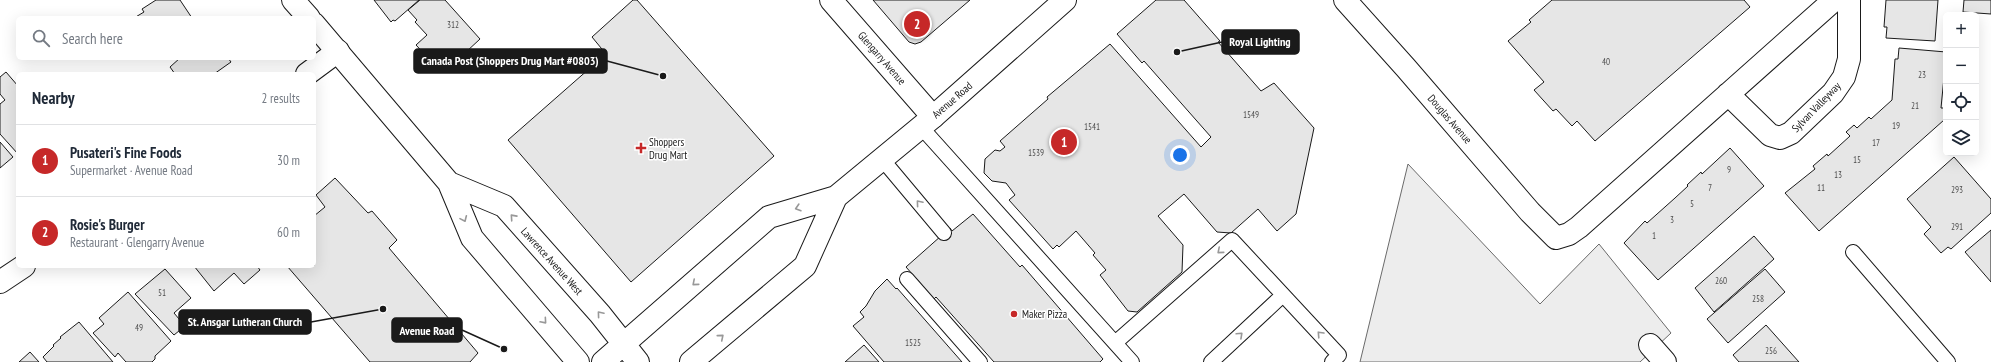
<!DOCTYPE html>
<meta charset="utf-8">
<style>
:root{--surface:#fff;--page:#f2f2f3;--text:#1f2937;--muted:#747a83;--line:#e0e1e3;--accent:#c62828}
body{margin:0;font-family:"PT Sans Narrow",sans-serif;background:var(--page);color:var(--text)}
.controls{position:absolute;right:12px;top:12px;display:grid;overflow:hidden;border-radius:6px;box-shadow:0 4px 16px #0002}
.controls button{width:36px;height:36px;display:grid;place-items:center;padding:0;border:0;border-bottom:1px solid var(--line);background:var(--surface);color:var(--text);font:20px sans-serif}
.you{position:absolute;left:1180px;top:155px;width:14px;height:14px;margin:-10px;border:3px solid #fff;border-radius:50%;background:#1a73e8;box-shadow:0 0 0 6px #1a73e833}
.badge{display:grid;place-items:center;width:26px;height:26px;border-radius:50%;background:var(--accent);color:#fff;font-size:13px;font-weight:700}
.pin{position:absolute;translate:-50% -50%;border:2px solid #fff;box-shadow:0 1px 4px #0006}
.list{margin:0;padding:0;list-style:none}
h2{display:flex;justify-content:space-between;align-items:center;height:52px;margin:0;padding:0 16px;font-size:17px}
h2 small{font-size:13px;font-weight:400;color:var(--muted)}
.list li{display:grid;grid-template-columns:26px 1fr auto;gap:12px;align-items:center;box-sizing:border-box;height:72px;padding:0 16px;border-top:1px solid var(--line)}
.list b{display:block;font-size:15px;white-space:nowrap}
.list p{margin:0;font-size:13px;white-space:nowrap;color:var(--muted)}
.list em{font-size:13px;font-style:normal;color:var(--muted)}
.icon{flex:none;width:22px;height:22px;fill:none;stroke:currentColor;stroke-width:2;stroke-linecap:round;stroke-linejoin:round}
.map{position:relative;flex:none;width:1991px;height:362px;overflow:hidden}
.search{position:absolute;background:var(--surface);box-shadow:0 4px 16px #0002;left:16px;top:16px;width:300px;height:44px;display:flex;align-items:center;gap:10px;box-sizing:border-box;padding:0 14px;border-radius:6px;color:var(--muted);font-size:15px}
.panel{position:absolute;background:var(--surface);box-shadow:0 4px 16px #0002;left:16px;top:72px;width:300px;height:196px;border-radius:6px}
.map>svg:first-child{display:block}
.green{fill:#ededed;stroke:#6a6a6a}
.building{fill:#e6e6e6;stroke:#1a1a1a}
.lines{fill:none;stroke-linecap:round;stroke-linejoin:round}
.lane-casing{stroke:#1a1a1a;stroke-width:16}
.street-casing{stroke:#1a1a1a;stroke-width:24}
.secondary-casing{stroke:#1a1a1a;stroke-width:24}
.lane{stroke:#fff;stroke-width:14}
.street{stroke:#fff;stroke-width:22}
.secondary{stroke:#fff;stroke-width:22}
.oneway{stroke:#989898}
.poi-dot{fill:#c62828;stroke:#fff;stroke-width:1.5}
.labels{text-anchor:middle;dominant-baseline:central;stroke-width:3;stroke-linejoin:round;paint-order:stroke}
.number-label{font-size:9px;fill:#4d4d4d}
.street-label{font-size:11px;fill:#1a1a1a;stroke:#fff}
.poi-label{font-size:11px;fill:#1a1a1a;stroke:#fff;text-anchor:start}
.leader{fill:none;stroke:#1a1a1a;stroke-width:1.5}
.callout-dot{fill:#1a1a1a;stroke:#fff;stroke-width:1.5}
.callout{fill:#1a1a1a;stroke:#1a1a1a;stroke-width:1.5}
.callout-label{font-size:12px;text-anchor:middle;font-weight:bold;fill:#fff}
</style>
<div class="map">
<svg width="1991" height="362" viewBox="0 0 1991 362">
<rect width="100%" height="100%" fill="#fff"/>
<path class="green" d="M1408 164 1540 304 1599 244 1671 333 1640 362H1360Z"/>
<path class="building" d="M156 0H180L192 18H134L144 12 142 9Z
M374 0H419L395 21 393 20 391 22Z
M420 0H445L480 39 452 65 441 53 431 61 416 45 427 35 415 22 417 20 408 10Z
M633 0H637L774 156 631 282 508 140 606 54 592 37Z
M873 0H970L921 42 915 44 909 42Z
M1156 0H1184L1220 41 1218 42 1261 91 1274 83 1314 128 1296 214 1277 231 1258 209 1231 233 1217 232 1184 194 1158 216 1183 245 1182 272 1137 312 1128 311 1100 275 1106 270 1093 255 1095 253 1076 231 1059 247 1057 245 1053 249 1009 200 1015 195 1006 183 992 181 984 173 985 159 995 150 1000 151 1005 147 1000 141 1048 99 1047 97 1110 44 1201 147 1211 137 1144 61 1142 63 1117 34Z
M1552 0H1744L1750 7 1595 141 1577 121 1572 126 1556 109 1553 111 1534 90 1544 82 1508 41 1531 22 1529 20Z
M1886 0H1938L1935 41 1886 38 1887 27H1884Z
M1964 0H1991V14L1963 12Z
M1899 48 1946 52V77H1944L1941 108H1946L1944 120 1819 231 1785 193 1815 169 1813 166 1827 154 1828 156 1850 136 1846 132 1854 125 1857 128 1869 117 1871 119 1892 100 1895 59H1898Z
M180 58H228L231 62 214 74H175L170 67Z
M6 72 18 86V154L0 134V104L5 100 0 94V77Z
M0 142 13 157 0 168Z
M1730 148 1764 186 1658 280 1624 243 1645 221 1647 223 1675 198 1688 186 1687 185 1701 172 1702 174Z
M1954 157 1991 199V213L1951 249 1948 247 1941 253 1924 234 1931 227 1907 199Z
M335 178 368 213 372 211 397 240 389 248 478 353 470 362H370L287 266H314V216L325 207 316 195Z
M973 214 1020 267 1022 265 1103 359 1100 362H994L936 297 934 299 906 267 950 228 952 231Z
M1991 230V282L1965 252Z
M1754 236 1774 259 1714 312 1695 288Z
M194 266H257L260 270 244 284 234 273 214 291Z
M165 269 191 298 174 313 185 326 174 335 135 294Z
M1765 269 1785 292 1728 343 1707 319Z
M887 279 896 289 897 288 962 362H884L853 326 864 317 860 312 866 306 875 291Z
M128 292 171 341 155 356V359L152 362H126L118 353 115 357 93 333 104 324 99 318Z
M79 322 113 362H47L43 357 54 346 53 345 61 338 60 337Z
M1766 325 1799 362H1739L1733 355Z
M864 345 879 362H845Z
M30 352 39 362H19Z"/>
<g class="lines">
<g class="lane-casing">
<path id="lane" d="M921 127 1132 362
M882 159 944 233
M1853 252 1948 362
M907 279 980 362
M1115 343 1232 240 1339 355 1332 362
M1211 362 1283 295"/>
</g>
<g class="street-casing">
<path id="street" d="M831 0 933 117
M1345 0 1406 68 1530 212 1556 238 1569 234 1579 227 1834 0
M307 74 338 51
M1728 94 1770 135 1780 138 1791 133 1833 93 1844 77 1849 59V0
M0 282 24 266
M1650 345 1665 362"/>
</g>
<g class="secondary-casing">
<path id="secondary" d="M293 0 309 18
M314 24 449 183 472 238 578 362
M449 183 504 206 600 314 638 362
M603 362 769 217 836 197 933 117 1065 0
M691 362 805 266 836 197"/>
</g>
<use href="#lane" class="lane"/>
<use href="#street" class="street"/>
<use href="#secondary" class="secondary"/>
</g>
<defs><path id="oneway-chevron" d="M-2-3.5L2.5 0L-2 3.5" fill="none" stroke-width="1.6" stroke-linecap="round" stroke-linejoin="round"/></defs>
<g class="oneway">
<use href="#oneway-chevron" transform="translate(919 203) rotate(-130)"/>
<use href="#oneway-chevron" transform="translate(798 208) rotate(163)"/>
<use href="#oneway-chevron" transform="translate(513 217) rotate(-132)"/>
<use href="#oneway-chevron" transform="translate(464 219) rotate(66)"/>
<use href="#oneway-chevron" transform="translate(1220 251) rotate(139)"/>
<use href="#oneway-chevron" transform="translate(695 283) rotate(139)"/>
<use href="#oneway-chevron" transform="translate(600 314) rotate(-130)"/>
<use href="#oneway-chevron" transform="translate(544 321) rotate(49)"/>
<use href="#oneway-chevron" transform="translate(1320 334) rotate(-133)"/>
<use href="#oneway-chevron" transform="translate(1240 335) rotate(-43)"/>
<use href="#oneway-chevron" transform="translate(721 337) rotate(-40)"/>
</g>
<g class="poi-dot">
<path d="M639 142h4v4h4v4h-4v4h-4v-4h-4v-4h4z"/>
<circle cx="1014" cy="314" r="4"/>
</g>
<g class="labels">
<g class="number-label">
<text x="453" y="24">312</text>
<text x="1606" y="61">40</text>
<text x="1922" y="74">23</text>
<text x="1915" y="105">21</text>
<text x="1251" y="114">1549</text>
<text x="1896" y="125">19</text>
<text x="1092" y="126">1541</text>
<text x="1876" y="142">17</text>
<text x="1036" y="152">1539</text>
<text x="1857" y="159">15</text>
<text x="1729" y="169">9</text>
<text x="1838" y="174">13</text>
<text x="1710" y="187">7</text>
<text x="1821" y="187">11</text>
<text x="1957" y="189">293</text>
<text x="1692" y="203">5</text>
<text x="1672" y="219">3</text>
<text x="1957" y="226">291</text>
<text x="1654" y="235">1</text>
<text x="1721" y="280">260</text>
<text x="162" y="292">51</text>
<text x="1758" y="298">258</text>
<text x="139" y="327">49</text>
<text x="913" y="342">1525</text>
<text x="1771" y="350">256</text>
</g>
<g class="street-label">
<text transform="translate(882 58) rotate(49)">Glengarry Avenue</text>
<text transform="translate(952 100) rotate(-41)">Avenue Road</text>
<text transform="translate(1816 107) rotate(-46)">Sylvan Valleyway</text>
<text transform="translate(1450 119) rotate(49)">Douglas Avenue</text>
<text transform="translate(552 261) rotate(48)">Lawrence Avenue West</text>
</g>
<g class="poi-label">
<text x="649" y="142">Shoppers<tspan x="649" dy="13">Drug Mart</tspan></text>
<text x="1022" y="314">Maker Pizza</text>
</g>
</g>
<path class="leader" d="M1177 52L1222 42M663 76L607 61M383 309L311 322M504 349L462 330"/>
<g class="callout-dot">
<circle cx="1177" cy="52" r="4"/>
<circle cx="663" cy="76" r="4"/>
<circle cx="383" cy="309" r="4"/>
<circle cx="504" cy="349" r="4"/>
</g>
<g class="callout">
<rect x="1222" y="30" width="77" height="24" rx="4"/>
<rect x="414" y="49" width="193" height="24" rx="4"/>
<rect x="179" y="310" width="132" height="24" rx="4"/>
<rect x="392" y="318" width="70" height="24" rx="4"/>
</g>
<g class="callout-label">
<text x="1260" y="46">Royal Lighting</text>
<text x="510" y="65">Canada Post (Shoppers Drug Mart #0803)</text>
<text x="245" y="326">St. Ansgar Lutheran Church</text>
<text x="427" y="335">Avenue Road</text>
</g>
</svg>
<div class="controls">
<button>+</button>
<button>−</button>
<button><svg class="icon" aria-label="locate" viewBox="0 0 24 24"><circle cx="12" cy="12" r="6"/><path d="M12 2v4M12 18v4M2 12h4M18 12h4"/></svg></button>
<button><svg class="icon" aria-label="layers" viewBox="0 0 24 24"><path d="M12 4l9 5-9 5-9-5zM3 14l9 5 9-5"/></svg></button>
</div>
<div class="you"></div>
<div class="pin badge" style="left:1064px;top:142px">1</div>
<div class="pin badge" style="left:917px;top:24px">2</div>
<div class="search"><svg class="icon" aria-label="search" viewBox="0 0 24 24"><circle cx="10" cy="10" r="6"/><path d="M15 15l6 6"/></svg>Search here</div>
<section class="panel">
<h2>Nearby<small>2 results</small></h2>
<ul class="list">
<li><span class="badge">1</span><div><b>Pusateri's Fine Foods</b><p>Supermarket · Avenue Road</p></div><em>30 m</em></li>
<li><span class="badge">2</span><div><b>Rosie's Burger</b><p>Restaurant · Glengarry Avenue</p></div><em>60 m</em></li>
</ul>
</section>
</div>
